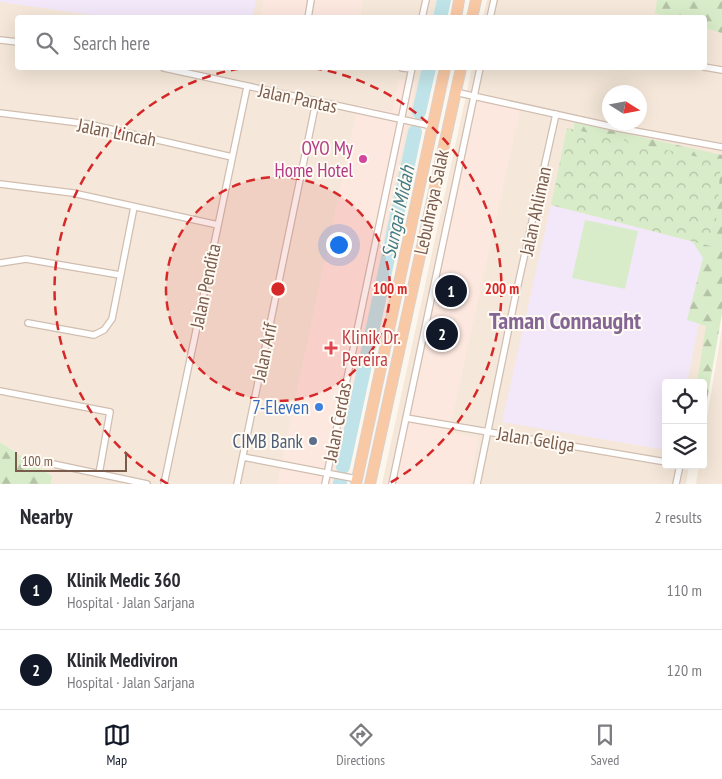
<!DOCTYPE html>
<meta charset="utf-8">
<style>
:root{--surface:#fff;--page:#f7f7f7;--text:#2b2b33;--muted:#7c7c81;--line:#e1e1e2;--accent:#111827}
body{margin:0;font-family:"PT Sans Narrow",sans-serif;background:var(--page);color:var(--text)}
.controls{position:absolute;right:15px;bottom:15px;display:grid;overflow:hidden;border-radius:5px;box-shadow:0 5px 20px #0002}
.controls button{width:45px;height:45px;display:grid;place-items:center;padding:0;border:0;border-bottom:1px solid var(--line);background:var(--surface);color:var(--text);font:25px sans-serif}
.compass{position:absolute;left:602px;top:85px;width:45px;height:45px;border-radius:50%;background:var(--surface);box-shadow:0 5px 20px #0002;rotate:101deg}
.scale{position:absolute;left:15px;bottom:12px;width:112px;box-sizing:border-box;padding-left:5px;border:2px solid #7a5c4d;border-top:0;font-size:14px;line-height:18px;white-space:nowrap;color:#7a5c4d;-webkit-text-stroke:4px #fffaf3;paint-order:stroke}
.you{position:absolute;left:338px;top:244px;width:18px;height:18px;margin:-12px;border:4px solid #fff;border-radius:50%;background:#1a73e8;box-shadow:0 0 0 8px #1a73e833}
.badge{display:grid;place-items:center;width:32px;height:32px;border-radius:50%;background:var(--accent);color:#fff;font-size:16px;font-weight:700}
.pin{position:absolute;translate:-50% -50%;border:2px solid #fff;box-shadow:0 1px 5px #0006}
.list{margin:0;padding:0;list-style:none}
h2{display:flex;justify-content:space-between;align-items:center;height:65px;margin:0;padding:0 20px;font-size:21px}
h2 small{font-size:16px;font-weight:400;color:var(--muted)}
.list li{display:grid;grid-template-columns:32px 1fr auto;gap:15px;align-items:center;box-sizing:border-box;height:80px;padding:0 20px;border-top:1px solid var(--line)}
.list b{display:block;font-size:19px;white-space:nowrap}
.list p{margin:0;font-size:16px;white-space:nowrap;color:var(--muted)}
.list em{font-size:16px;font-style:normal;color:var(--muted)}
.icon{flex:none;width:28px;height:28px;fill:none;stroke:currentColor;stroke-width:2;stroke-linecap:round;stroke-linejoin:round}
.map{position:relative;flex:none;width:722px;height:484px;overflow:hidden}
.search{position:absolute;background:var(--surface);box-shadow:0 5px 20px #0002;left:15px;right:15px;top:15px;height:55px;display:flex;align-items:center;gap:12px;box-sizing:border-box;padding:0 18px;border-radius:5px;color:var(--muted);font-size:19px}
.sheet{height:225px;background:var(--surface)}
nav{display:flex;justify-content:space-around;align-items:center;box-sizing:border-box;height:70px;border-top:1px solid var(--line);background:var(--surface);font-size:14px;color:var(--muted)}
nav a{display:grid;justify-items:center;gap:2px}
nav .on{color:var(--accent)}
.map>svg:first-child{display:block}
.residential{fill:#f5e8da;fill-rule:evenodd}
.commercial{fill:#fde8e0}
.education{fill:#f3e8fa}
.forest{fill:url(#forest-firs)}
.park{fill:url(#park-crowns)}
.pitch{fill:#d8ecc9}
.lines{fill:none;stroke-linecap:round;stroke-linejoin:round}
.river{stroke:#bfe3e8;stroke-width:14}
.minor-casing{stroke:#d1beb0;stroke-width:8}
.trunk-casing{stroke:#dad1cd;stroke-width:12}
.minor{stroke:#fff;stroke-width:5.5}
.trunk{stroke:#f9c8a4;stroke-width:10}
.ring{fill:none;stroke:#d62828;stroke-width:2.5;stroke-dasharray:9 6}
.hotel-dot{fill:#d1479c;stroke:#fffaf3;stroke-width:2}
.health-dot{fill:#e0444e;stroke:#fffaf3;stroke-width:2}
.shop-dot{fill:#3f7fe0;stroke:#fffaf3;stroke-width:2}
.service-dot{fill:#5c6f8a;stroke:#fffaf3;stroke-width:2}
.labels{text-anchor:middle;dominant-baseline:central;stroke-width:4;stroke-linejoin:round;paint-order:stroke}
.street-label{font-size:19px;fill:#7a5c4d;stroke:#fffaf3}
.hotel-label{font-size:19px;fill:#b23c85;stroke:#fffaf3;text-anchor:end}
.health-label{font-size:19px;fill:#be3a42;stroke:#fffaf3;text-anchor:start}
.shop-label{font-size:19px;fill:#366cbe;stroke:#fffaf3;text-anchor:end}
.service-label{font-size:19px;fill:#4e5e75;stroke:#fffaf3;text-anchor:end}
.water-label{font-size:20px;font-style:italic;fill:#437c86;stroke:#fffaf3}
.district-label{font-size:24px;font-weight:bold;fill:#846695;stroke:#fffaf3}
.centre{fill:#d62828;stroke:#fffaf3;stroke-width:2.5}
.ring-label{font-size:15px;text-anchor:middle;font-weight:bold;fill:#d62828;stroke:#fffaf3;stroke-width:4;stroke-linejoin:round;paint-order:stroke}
</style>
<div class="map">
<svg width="722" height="484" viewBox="0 0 722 484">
<defs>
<pattern id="forest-firs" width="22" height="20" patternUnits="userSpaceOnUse" patternTransform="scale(1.25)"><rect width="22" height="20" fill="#d8ecc9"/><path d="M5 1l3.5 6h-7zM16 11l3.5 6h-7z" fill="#b4c2a5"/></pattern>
<pattern id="park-crowns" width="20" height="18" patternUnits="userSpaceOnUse" patternTransform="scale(1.25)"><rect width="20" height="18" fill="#d8ecc9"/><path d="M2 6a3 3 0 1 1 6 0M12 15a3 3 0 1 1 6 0" fill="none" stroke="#b4c2a5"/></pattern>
</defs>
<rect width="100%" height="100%" fill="#fdf6ec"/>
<path class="residential" d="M0 0H437L434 18H18V68H423L337 484H51L52 476 0 442Z
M487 0H722V227L701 383H666V465H689L686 484H382L472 68H704V18L483 17ZM610 92H640V122H610Z
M722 328V484H696L699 465H703V441Z"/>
<path class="commercial" d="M264 0H363L360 17 260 18Z
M399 79 416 82 333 484H277L358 105 392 112Z
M473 93 521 105 449 432 478 438 470 484H393Z"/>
<path class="education" d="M0 0H256L253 15H248L247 17 113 18 0 2Z
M551 205 714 247 687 383H666V450L502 422Z"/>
<path class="forest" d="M657 0H722V33L705 28 704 18 670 17 655 13Z
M574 122 722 155V313L703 424V383H697L706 326 687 320 703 258 687 233 574 139Z
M0 442 52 476 51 484H0Z"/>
<path class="park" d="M567 128 721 162 714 247 551 205Z"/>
<path class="pitch" d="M585 220 638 231 625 289 572 278Z"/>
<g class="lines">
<path class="river" d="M440 18 444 0
M419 112 429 68
M343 467 415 132
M340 484V483"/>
<g class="minor-casing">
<path id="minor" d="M308 18 311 0
M422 18 426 0
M490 18 494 0
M0 40 18 42
M704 67 722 70
M164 68 432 126
M402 68 412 69
M455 92 618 128 722 147
M0 113 88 124 232 157
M0 184 73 193 218 225
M0 263 26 259 120 275
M28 323 94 335 104 330 112 319 134 207
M0 391 110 412 99 474
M406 418 666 462
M243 457 357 479
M39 461 147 484
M164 484 247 87
M237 484 316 102
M325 484 412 68
M392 484 480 68
M477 484 515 298 556 114
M676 484 680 465"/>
</g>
<g class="trunk-casing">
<path id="trunk" d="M456 18 459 0
M472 18 476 0
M356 484 445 68
M370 484 461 68"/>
</g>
<use href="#minor" class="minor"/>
<use href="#trunk" class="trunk"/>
</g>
<circle cx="278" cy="289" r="112" fill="#d62828" fill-opacity=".12"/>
<g class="ring">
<circle cx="278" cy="289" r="112"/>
<path d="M168 484A224 224 0 0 1 243 68M313 68A224 224 0 0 1 388 484"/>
</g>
<circle class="hotel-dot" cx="363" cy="159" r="5"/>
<path class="health-dot" d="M328.5 340.5h5v5h5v5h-5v5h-5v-5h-5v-5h5z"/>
<circle class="shop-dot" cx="319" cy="407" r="5"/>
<circle class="service-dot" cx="313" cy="441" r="5"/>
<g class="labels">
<g class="street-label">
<text transform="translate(298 98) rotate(12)">Jalan Pantas</text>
<text transform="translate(117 132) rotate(11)">Jalan Lincah</text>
<text transform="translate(431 202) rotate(-78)">Lebuhraya Salak</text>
<text transform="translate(535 211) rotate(-78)">Jalan Ahliman</text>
<text transform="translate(205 286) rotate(-78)">Jalan Pendita</text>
<text transform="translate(264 352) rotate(-78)">Jalan Arif</text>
<text transform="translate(337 422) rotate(-79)">Jalan Cerdas</text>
<text transform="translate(536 439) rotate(9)">Jalan Geliga</text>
</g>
<g class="hotel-label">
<text x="353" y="148">OYO My<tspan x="353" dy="22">Home Hotel</tspan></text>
</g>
<g class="health-label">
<text x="342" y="337">Klinik Dr.<tspan x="342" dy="22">Pereira</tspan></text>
</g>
<g class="shop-label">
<text x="309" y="407">7-Eleven</text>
</g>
<g class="service-label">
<text x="303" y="441">CIMB Bank</text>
</g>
<g class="water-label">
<text transform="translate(398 212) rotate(-78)">Sungai Midah</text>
</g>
<g class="district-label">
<text x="565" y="320">Taman Connaught</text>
</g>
</g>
<circle cx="278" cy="289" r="8" class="centre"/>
<g class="ring-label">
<text x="390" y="294">100 m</text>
<text x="502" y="294">200 m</text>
</g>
</svg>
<div class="controls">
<button><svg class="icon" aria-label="locate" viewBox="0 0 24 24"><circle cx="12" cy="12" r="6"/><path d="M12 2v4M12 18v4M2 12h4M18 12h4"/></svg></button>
<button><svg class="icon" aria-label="layers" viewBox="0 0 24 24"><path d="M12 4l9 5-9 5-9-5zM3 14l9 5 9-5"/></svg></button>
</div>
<svg class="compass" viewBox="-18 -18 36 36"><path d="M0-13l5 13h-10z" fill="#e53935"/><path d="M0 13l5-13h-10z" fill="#7c7c81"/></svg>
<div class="scale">100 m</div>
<div class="you"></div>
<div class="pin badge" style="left:451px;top:291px">1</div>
<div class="pin badge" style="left:442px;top:334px">2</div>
<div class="search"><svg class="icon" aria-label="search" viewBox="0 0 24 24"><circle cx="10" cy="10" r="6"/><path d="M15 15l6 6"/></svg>Search here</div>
</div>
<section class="sheet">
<h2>Nearby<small>2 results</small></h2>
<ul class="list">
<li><span class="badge">1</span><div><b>Klinik Medic 360</b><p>Hospital · Jalan Sarjana</p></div><em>110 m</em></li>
<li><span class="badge">2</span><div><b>Klinik Mediviron</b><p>Hospital · Jalan Sarjana</p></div><em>120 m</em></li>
</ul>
</section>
<nav>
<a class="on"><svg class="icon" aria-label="map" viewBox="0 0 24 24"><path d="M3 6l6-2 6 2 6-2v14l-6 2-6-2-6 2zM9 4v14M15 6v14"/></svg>Map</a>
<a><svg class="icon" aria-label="directions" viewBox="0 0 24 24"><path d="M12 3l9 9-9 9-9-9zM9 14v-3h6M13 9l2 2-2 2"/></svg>Directions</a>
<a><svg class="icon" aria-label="saved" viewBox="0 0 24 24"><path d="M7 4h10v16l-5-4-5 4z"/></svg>Saved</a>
</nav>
